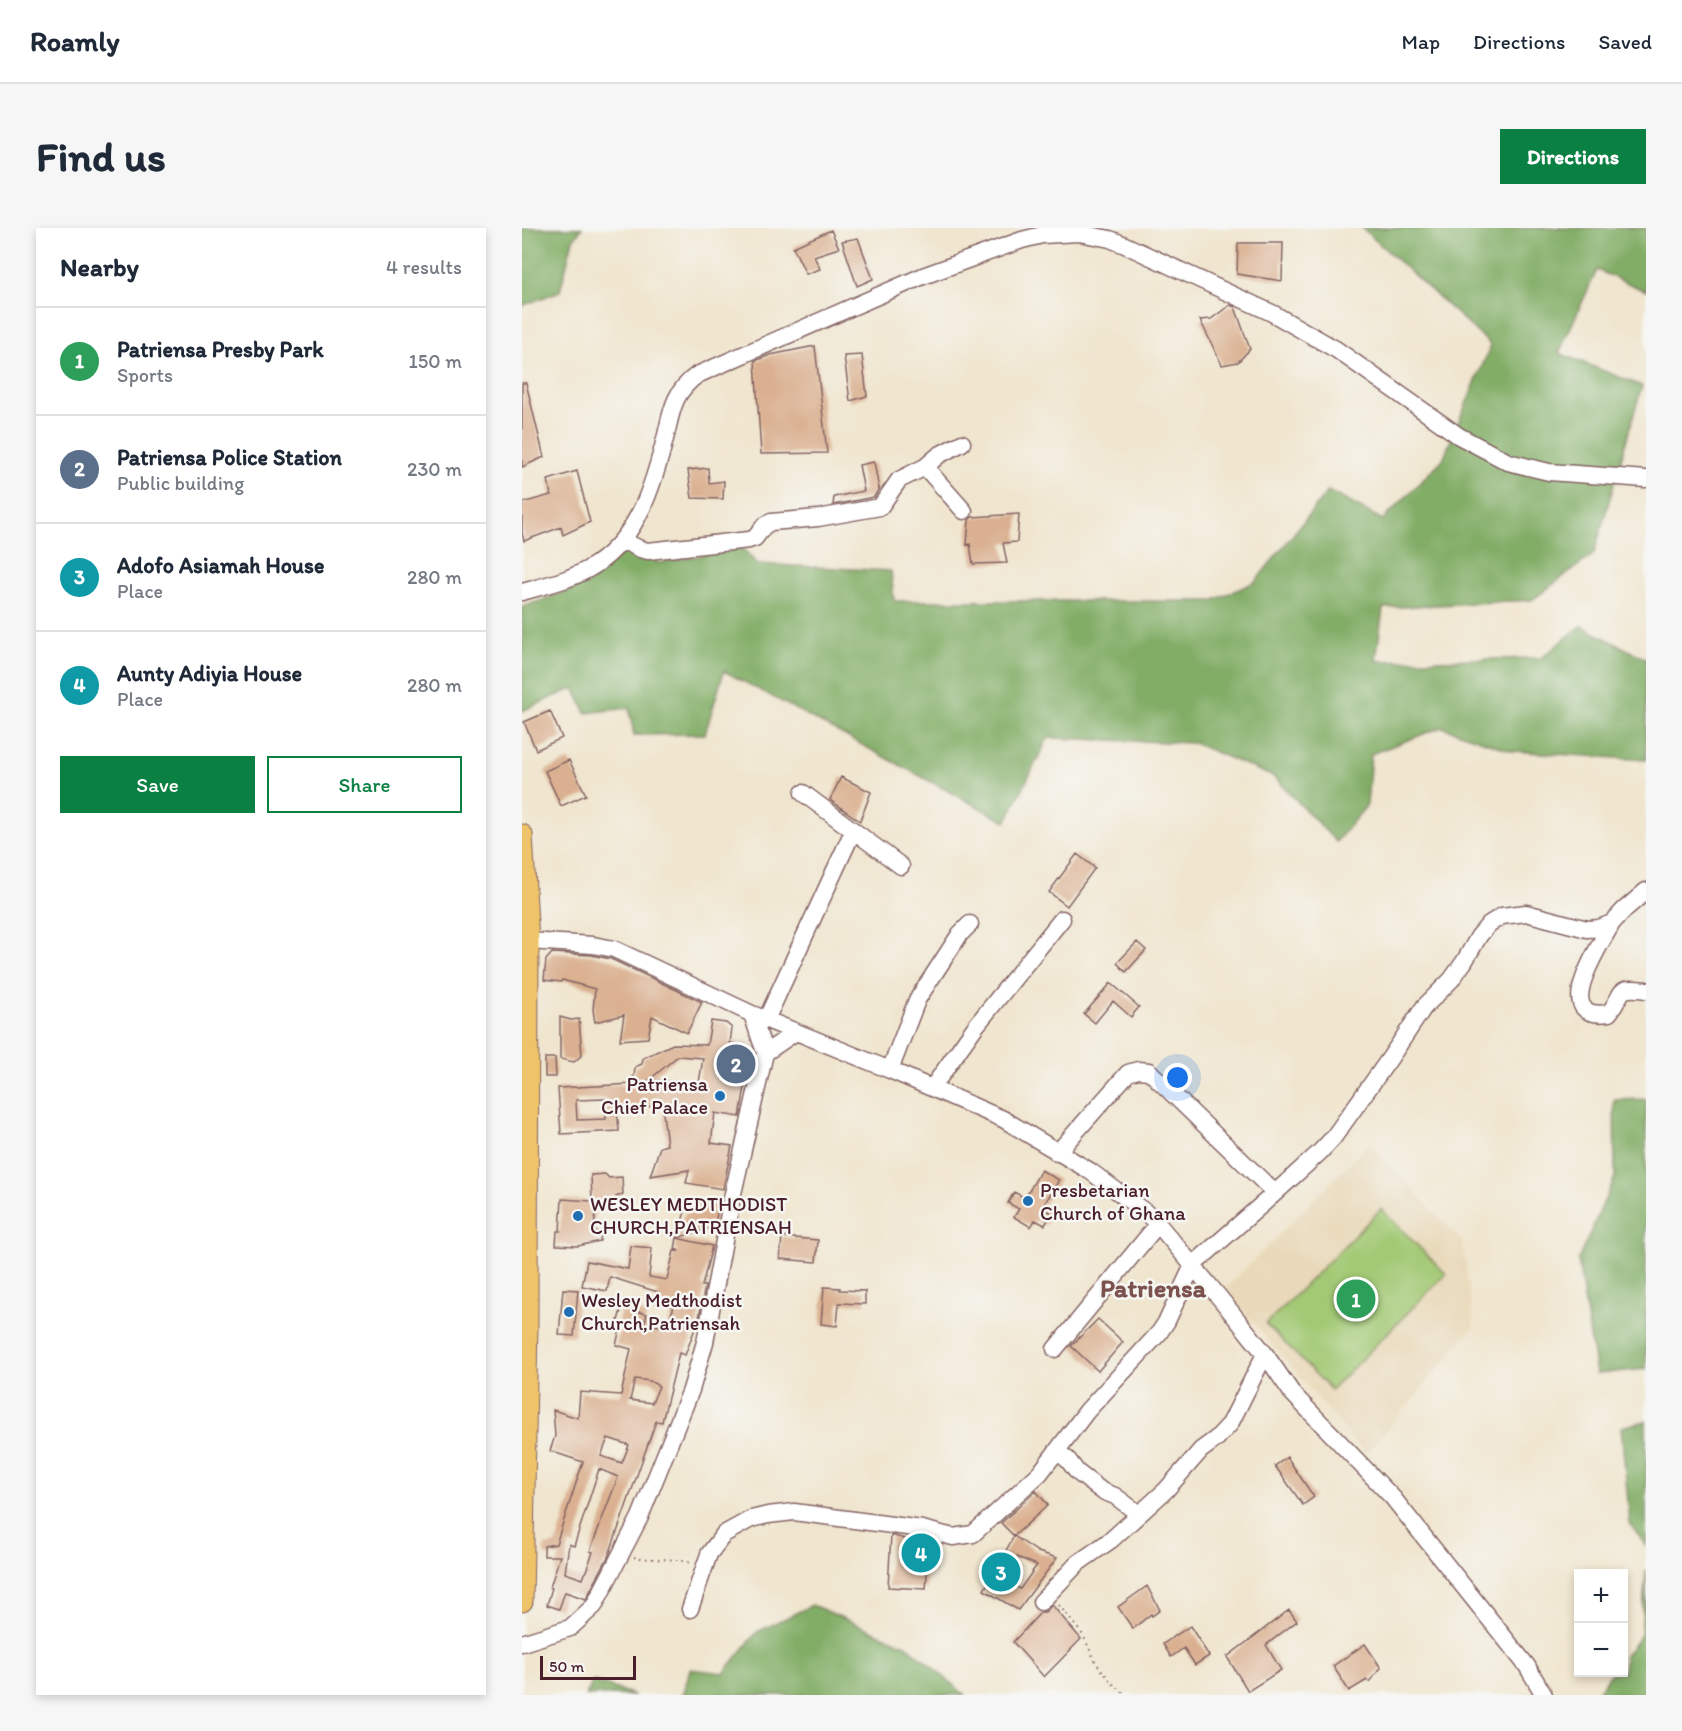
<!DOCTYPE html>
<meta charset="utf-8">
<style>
:root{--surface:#fff;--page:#f6f6f7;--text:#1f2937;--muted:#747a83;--line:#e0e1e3;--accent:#0b8043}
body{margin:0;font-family:Itim,sans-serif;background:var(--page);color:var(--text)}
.controls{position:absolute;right:18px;bottom:18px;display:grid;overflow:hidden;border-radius:0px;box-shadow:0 3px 9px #0003}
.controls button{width:54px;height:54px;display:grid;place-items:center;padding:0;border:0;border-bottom:2px solid var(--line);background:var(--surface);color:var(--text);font:30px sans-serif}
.scale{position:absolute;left:18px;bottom:15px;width:96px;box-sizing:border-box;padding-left:6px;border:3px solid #4a1f2b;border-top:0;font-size:16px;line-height:21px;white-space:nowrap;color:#4a1f2b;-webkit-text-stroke:4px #f6f6f2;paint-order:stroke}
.you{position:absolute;left:656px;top:850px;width:21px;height:21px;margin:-15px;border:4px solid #fff;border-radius:50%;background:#1a73e8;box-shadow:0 0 0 9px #1a73e833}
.badge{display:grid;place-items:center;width:39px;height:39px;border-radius:50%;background:var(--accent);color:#fff;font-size:20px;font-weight:700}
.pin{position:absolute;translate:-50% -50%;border:3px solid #fff;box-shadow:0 2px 6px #0006}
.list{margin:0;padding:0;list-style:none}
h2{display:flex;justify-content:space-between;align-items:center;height:78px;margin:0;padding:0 24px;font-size:26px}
h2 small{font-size:20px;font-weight:400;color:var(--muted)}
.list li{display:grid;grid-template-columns:39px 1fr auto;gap:18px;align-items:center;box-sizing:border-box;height:108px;padding:0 24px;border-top:2px solid var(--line)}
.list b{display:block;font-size:22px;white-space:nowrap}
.list p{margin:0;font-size:20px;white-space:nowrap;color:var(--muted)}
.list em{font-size:20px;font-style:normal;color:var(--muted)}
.actions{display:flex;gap:12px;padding:18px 24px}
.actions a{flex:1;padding:14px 0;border:2px solid var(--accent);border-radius:0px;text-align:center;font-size:21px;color:var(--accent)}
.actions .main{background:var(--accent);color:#fff}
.map{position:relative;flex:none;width:1124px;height:1467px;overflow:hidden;border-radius:0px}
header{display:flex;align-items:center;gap:36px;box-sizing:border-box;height:84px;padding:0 30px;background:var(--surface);border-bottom:2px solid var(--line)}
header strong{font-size:28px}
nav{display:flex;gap:33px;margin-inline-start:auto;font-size:21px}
.intro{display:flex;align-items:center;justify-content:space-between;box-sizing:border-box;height:144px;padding:0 36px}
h1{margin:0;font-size:42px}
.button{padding:15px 27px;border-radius:0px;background:var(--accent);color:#fff;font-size:21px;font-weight:700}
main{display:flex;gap:36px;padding:0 36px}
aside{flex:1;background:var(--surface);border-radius:0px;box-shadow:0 3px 9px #0003}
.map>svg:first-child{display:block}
.built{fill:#e9d9ba}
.green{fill:#a3c974;stroke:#767450;stroke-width:1.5}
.forest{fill:#82ad66;stroke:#666648;stroke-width:1.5}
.building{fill:#dab090;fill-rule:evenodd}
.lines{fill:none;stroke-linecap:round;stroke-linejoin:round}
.minor-casing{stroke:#846464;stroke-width:19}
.major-casing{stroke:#846464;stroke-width:23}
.path{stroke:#846464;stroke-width:2;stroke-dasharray:1.5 4.5;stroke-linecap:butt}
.minor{stroke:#fff;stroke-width:16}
.major{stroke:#efc469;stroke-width:21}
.poi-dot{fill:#1f6fb2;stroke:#f6f6f2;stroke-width:2}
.labels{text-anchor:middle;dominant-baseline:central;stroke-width:5;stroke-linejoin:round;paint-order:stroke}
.poi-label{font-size:20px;fill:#4a1f2b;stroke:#f6f6f2;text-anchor:start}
.district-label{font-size:26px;font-weight:bold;fill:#7c524e;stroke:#f6f6f2}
</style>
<header>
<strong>Roamly</strong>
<nav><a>Map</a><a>Directions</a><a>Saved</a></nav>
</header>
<div class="intro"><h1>Find us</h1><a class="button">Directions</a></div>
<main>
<aside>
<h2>Nearby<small>4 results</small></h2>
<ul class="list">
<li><span class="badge" style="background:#2e9e5b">1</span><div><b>Patriensa Presby Park</b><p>Sports</p></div><em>150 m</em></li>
<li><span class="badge" style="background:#5c6f8a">2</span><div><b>Patriensa Police Station</b><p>Public building</p></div><em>230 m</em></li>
<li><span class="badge" style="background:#0f9aa8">3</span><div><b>Adofo Asiamah House</b><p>Place</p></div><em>280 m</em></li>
<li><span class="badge" style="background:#0f9aa8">4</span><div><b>Aunty Adiyia House</b><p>Place</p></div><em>280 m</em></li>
</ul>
<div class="actions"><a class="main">Save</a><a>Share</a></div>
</aside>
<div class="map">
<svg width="1124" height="1467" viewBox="0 0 1124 1467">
<rect width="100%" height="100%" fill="#f6f6f2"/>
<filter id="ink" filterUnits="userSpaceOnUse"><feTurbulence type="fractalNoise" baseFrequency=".0167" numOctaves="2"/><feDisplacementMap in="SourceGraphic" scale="12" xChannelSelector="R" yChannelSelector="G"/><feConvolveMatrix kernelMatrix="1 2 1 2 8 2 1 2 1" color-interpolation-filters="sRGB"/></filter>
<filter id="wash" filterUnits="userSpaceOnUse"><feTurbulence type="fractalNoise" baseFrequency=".008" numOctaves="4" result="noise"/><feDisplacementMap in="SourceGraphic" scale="24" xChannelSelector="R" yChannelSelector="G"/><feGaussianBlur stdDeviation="1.35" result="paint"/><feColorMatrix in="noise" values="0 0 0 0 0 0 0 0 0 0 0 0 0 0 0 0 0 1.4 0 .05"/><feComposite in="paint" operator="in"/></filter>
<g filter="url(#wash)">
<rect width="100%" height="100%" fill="#f0e5ce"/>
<path class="built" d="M847 916 940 1013 952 1098 844 1227 703 1061Z"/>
<path class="green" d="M859 981 924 1046 809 1162 744 1096Z"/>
<path class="forest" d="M0 0H60L51 12 38 63 0 78Z
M840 0H1124V63L1075 42 1037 125 1120 158 1072 326 1010 372 861 380 854 433 1019 430 1059 398 1124 431V532L990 523 920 499 849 526 845 577 814 614 752 549 672 515 526 510 484 594 202 443 183 506 112 507 107 480 64 485 52 460 0 483V379L65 356 105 321 137 335 220 320 236 336 369 343 372 373H690L733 354 806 263 861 292 921 231 969 117Z
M1124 871V1141L1074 1146 1056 1032 1093 949 1092 872Z
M1124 1193V1318L1108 1296 1099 1199Z
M1124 1342V1467H1073L1090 1445 1102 1444V1429L1119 1407Z
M290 1377 386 1418 443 1467H161L168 1441 202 1445 235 1404Z
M71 1453 112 1467H64Z"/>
<g id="blocks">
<path class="building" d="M309 2 317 20 292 28 298 41 284 46 271 19Z
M336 10 351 51 335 58 320 13Z
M716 15H761L760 53 715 46Z
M708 77 713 79 728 121 716 134 700 137 678 92 689 91Z
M293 118 305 225 239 226 233 133 248 127Z
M340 127 345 168 328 173 322 128Z
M0 155H4L22 229 0 239Z
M352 234 357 261 352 269 311 277 312 269 342 263 337 237Z
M186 240 187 255 202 253 201 271 170 270 166 242Z
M55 243 68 294 41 307 39 299 2 313 0 305V275L29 267 26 252Z
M497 286 495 314 481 315 485 335 451 336 448 316 445 317 447 292 450 289Z
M28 483 40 510 14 522 2 494Z
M47 532 64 567 39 578 23 543Z
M319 549 349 564 338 593 308 572Z
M555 626 573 640 545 678 527 664Z
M615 714 624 722 604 744 595 735Z
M30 725 69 727 89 731 180 774 165 805 130 788 126 810 98 812 102 787 73 794 71 782 73 761 40 752 39 754 22 752 24 732Z
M589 755 617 779 609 789 591 773 573 795 562 786Z
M38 789 49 792 57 791 60 827 52 834 38 831Z
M189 793 204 795 210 800 208 815 226 818 225 828H228L218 889 193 885 189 915 210 918 201 961 164 955 167 942 128 948 138 919 145 917 140 877 95 882 97 903 39 906 36 860 111 856 110 849H112L113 839 120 836 121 830 151 816 185 817ZM156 828 181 830 177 855 127 852ZM83 871 84 891 55 892 54 872Z
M23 830H33L34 849H23Z
M519 942 537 952 520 980 530 985 523 997 513 992 509 999 492 989 497 981 486 975 492 964 503 970Z
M83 946 87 950 100 949 101 966 94 969V976H74L72 1004H79L78 1013 56 1018 34 1017 35 1003H38L40 971 70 973 69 947Z
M198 973 192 999 155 1010 166 974Z
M260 1009 296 1012 294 1034 258 1031Z
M155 1010 190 1018 180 1058H183L177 1090 163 1127 157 1125 140 1194 134 1193 87 1327 64 1371 43 1364 37 1381 25 1377 30 1360 28 1359 38 1328H22V1318L34 1316 61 1234 28 1223 33 1208 31 1182 56 1190 58 1164 99 1167 109 1121 94 1117 99 1097 95 1096 100 1079 125 1086 122 1096 145 1099 152 1078 134 1075 136 1064 88 1049 85 1063 60 1058 65 1033 106 1041 109 1018 130 1020 127 1049 145 1052 152 1023H157L153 1021ZM113 1151 128 1153 137 1158 130 1175 108 1172ZM86 1210 107 1217 100 1235 79 1228ZM77 1241 96 1249 68 1323 71 1324 61 1351 43 1345 47 1316 52 1318Z
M302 1059 318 1060V1062L343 1063V1076L317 1075 315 1098 299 1096Z
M41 1061 56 1062 52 1108 37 1107Z
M576 1091 601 1114 576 1143 549 1118Z
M765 1229 792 1269 781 1277 753 1238Z
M514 1263 526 1277 492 1308 479 1295Z
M369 1307 393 1314V1311L407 1314 404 1361 366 1359Z
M492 1308 516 1324 535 1330 496 1382 462 1362ZM495 1329 515 1337 498 1361 482 1352Z
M625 1358 638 1382 630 1388 629 1386 611 1401 596 1379Z
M530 1377 559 1411 522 1449 491 1414 519 1384H523Z
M767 1382 775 1393 744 1417 759 1442 726 1463 705 1429Z
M668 1398 687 1428 673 1437 662 1420 649 1429 641 1416Z
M843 1416 859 1440 847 1454 845 1452 827 1463 811 1438Z"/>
</g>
</g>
<g filter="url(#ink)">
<use href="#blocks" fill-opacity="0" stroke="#846464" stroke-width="1.5"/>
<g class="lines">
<g class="minor-casing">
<path id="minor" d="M403 239 442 283
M100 312 118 321 126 323 227 312 233 310 242 298 249 294 296 290 358 279 377 252 403 239 417 227 440 215
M0 364C25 357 52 351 73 337 117 308 132 255 144 207 150 181 152 164 175 147L401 48 500 12 520 7 557 5 588 11 603 17 750 85 815 122 937 208 986 234 1027 244 1124 251
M281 565 379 638
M1090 695C1079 716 1026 794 1087 785 1104 764 1092 758 1124 762
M6 713 71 717 92 721 230 786 368 842 481 891 568 943 623 984 636 996 697 1069 743 1126 770 1165 871 1270 1005 1438 1022 1467
M244 792 331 603
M243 825 274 804
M368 842 395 772 438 706 448 696
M410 860 453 799 540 691
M535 925 606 845 616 842 627 843 753 965
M533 1121 636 996
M535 1223 546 1232 555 1244 580 1263 593 1268 617 1286
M519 1374 556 1335 589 1312 644 1262 679 1222 694 1211 708 1196 743 1126
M168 1381 187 1326 202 1306 229 1291 246 1287 272 1284 400 1301 431 1309 451 1306 518 1245 565 1183 637 1105 645 1093 671 1037 753 965 798 924 811 910 868 830 902 779 929 752 942 734 957 708 967 696 980 688 1004 685 1065 701 1077 700 1090 695 1102 682 1124 663
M0 1415 48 1400 72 1378 118 1289 169 1162 183 1114 210 970 243 825 230 786"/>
</g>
<g class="major-casing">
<path id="major" d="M0 607 6 713 5 1096 0 1373"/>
</g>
<path class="path" d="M112 1329C130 1333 153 1329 169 1335
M537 1377 561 1407 574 1435 592 1457 604 1467"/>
<use href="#minor" class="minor"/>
<use href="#major" class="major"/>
</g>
</g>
<g class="poi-dot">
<circle cx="198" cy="868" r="6"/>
<circle cx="506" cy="973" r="6"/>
<circle cx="56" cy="988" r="6"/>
<circle cx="47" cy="1084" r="6"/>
</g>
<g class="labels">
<g class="poi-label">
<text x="186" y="856" text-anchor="end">Patriensa<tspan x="186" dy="23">Chief Palace</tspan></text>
<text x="518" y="962">Presbetarian<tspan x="518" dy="23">Church of Ghana</tspan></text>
<text x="68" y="976">WESLEY MEDTHODIST<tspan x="68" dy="23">CHURCH,PATRIENSAH</tspan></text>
<text x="59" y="1072">Wesley Medthodist<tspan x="59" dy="23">Church,Patriensah</tspan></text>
</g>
<g class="district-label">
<text x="631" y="1060">Patriensa</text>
</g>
</g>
</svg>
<div class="controls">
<button>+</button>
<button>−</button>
</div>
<div class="scale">50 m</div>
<div class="you"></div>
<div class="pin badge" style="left:834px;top:1071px;background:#2e9e5b">1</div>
<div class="pin badge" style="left:214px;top:836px;background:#5c6f8a">2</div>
<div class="pin badge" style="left:479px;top:1344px;background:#0f9aa8">3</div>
<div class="pin badge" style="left:399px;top:1325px;background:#0f9aa8">4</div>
</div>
</main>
